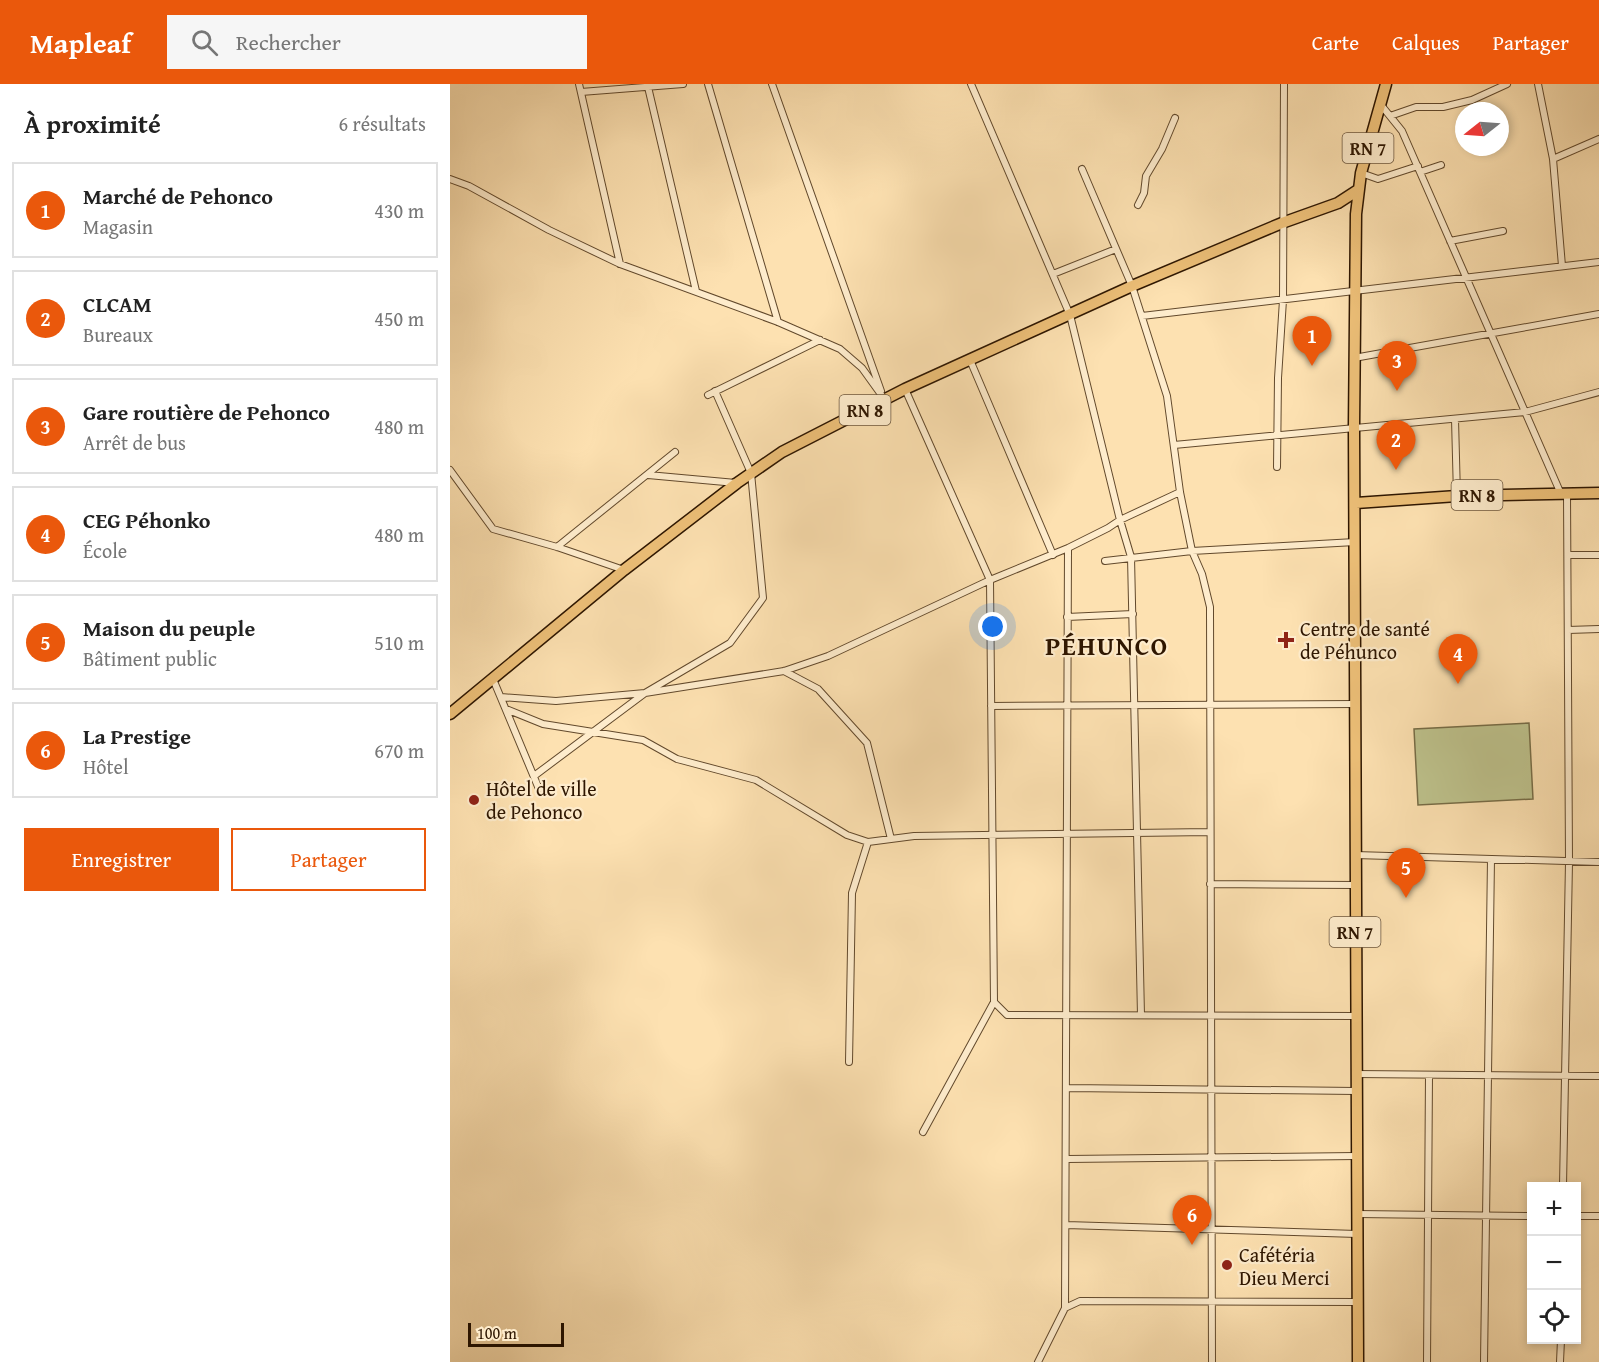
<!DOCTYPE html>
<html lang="fr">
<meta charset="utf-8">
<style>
:root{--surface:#fff;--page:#f6f6f6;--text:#222;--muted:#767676;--line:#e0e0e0;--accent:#ea580c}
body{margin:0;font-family:"Gentium Book Plus",serif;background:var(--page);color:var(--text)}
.controls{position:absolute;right:18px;bottom:18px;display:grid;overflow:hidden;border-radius:0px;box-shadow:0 3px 9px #0003}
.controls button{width:54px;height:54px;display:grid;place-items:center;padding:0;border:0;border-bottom:2px solid var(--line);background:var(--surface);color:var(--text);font:30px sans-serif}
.compass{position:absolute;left:1005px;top:18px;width:54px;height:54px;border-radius:50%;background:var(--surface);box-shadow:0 3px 9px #0003;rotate:253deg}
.scale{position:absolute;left:18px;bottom:15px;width:96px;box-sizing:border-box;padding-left:6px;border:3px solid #2e1600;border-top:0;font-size:16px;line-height:21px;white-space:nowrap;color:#2e1600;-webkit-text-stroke:4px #feeccc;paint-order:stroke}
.you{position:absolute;left:543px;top:543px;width:21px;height:21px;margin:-15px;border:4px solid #fff;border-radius:50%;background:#1a73e8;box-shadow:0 0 0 9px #1a73e833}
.badge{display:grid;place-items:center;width:39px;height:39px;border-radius:50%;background:var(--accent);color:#fff;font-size:20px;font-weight:700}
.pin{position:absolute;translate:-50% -50px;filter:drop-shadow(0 2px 3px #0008)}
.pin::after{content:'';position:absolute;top:32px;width:21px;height:18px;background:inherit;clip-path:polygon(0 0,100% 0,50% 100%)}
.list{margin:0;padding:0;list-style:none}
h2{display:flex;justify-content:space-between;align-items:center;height:78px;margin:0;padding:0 24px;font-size:26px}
h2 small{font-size:20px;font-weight:400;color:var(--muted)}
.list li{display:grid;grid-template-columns:39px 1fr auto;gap:18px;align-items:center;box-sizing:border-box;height:96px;margin:0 12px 12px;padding:0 12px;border:2px solid var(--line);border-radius:0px}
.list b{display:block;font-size:22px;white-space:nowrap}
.list p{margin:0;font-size:20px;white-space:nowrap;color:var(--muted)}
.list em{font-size:20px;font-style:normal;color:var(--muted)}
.actions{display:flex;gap:12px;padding:18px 24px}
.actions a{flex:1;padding:14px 0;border:2px solid var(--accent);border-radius:0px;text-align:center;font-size:21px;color:var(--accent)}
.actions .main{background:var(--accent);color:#fff}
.icon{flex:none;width:33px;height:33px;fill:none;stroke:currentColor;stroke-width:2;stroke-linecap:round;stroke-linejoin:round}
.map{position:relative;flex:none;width:1149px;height:1278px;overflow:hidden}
header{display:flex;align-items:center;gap:36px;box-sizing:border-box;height:84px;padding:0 30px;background:var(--accent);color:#fff}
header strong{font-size:28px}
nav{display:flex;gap:33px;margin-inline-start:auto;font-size:21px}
.search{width:420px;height:54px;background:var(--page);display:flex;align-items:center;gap:15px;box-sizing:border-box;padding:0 21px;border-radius:0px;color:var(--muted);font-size:22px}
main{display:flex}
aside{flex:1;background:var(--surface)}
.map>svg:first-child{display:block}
.green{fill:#bec38d;stroke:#766c46;stroke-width:1.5}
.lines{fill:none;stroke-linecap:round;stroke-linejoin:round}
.street-casing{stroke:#62492c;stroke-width:8}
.primary-casing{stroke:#2e1600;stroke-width:13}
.street{stroke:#feeccc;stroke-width:6}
.primary{stroke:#eec078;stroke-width:10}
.poi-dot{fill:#8f2418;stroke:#feeccc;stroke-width:2}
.labels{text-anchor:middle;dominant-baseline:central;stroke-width:4.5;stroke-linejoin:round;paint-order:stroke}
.shield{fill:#feeccc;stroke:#6c563d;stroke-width:1.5}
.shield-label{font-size:18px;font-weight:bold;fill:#2e1600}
.poi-label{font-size:20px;fill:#2e1600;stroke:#feeccc;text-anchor:start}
.district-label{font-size:26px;font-weight:bold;letter-spacing:1.5px;fill:#2e1600;stroke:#feeccc}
</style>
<header>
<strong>Mapleaf</strong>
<div class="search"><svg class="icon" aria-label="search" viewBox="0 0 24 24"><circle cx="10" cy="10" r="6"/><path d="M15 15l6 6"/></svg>Rechercher</div>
<nav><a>Carte</a><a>Calques</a><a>Partager</a></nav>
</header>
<main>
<aside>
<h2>À proximité<small>6 résultats</small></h2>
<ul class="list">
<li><span class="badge">1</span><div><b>Marché de Pehonco</b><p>Magasin</p></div><em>430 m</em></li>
<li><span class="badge">2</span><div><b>CLCAM</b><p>Bureaux</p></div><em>450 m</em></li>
<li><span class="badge">3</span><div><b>Gare routière de Pehonco</b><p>Arrêt de bus</p></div><em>480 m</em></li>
<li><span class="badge">4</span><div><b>CEG Péhonko</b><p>École</p></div><em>480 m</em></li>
<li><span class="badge">5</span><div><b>Maison du peuple</b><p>Bâtiment public</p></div><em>510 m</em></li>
<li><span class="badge">6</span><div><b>La Prestige</b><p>Hôtel</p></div><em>670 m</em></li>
</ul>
<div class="actions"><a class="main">Enregistrer</a><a>Partager</a></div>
</aside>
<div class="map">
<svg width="1149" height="1278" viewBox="0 0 1149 1278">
<rect width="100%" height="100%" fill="#fde1b1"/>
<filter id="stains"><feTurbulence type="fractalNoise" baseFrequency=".00333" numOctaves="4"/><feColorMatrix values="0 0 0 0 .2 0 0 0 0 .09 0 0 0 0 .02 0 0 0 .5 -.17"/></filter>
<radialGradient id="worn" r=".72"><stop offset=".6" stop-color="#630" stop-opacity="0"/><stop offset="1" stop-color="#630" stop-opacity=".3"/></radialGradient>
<path class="green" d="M1079 639 1083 715 968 721 964 645Z"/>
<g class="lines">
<g class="street-casing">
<path id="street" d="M129 0 170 180
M258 0 328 238
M322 0 431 307
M521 0 620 231 670 436 681 473 691 931
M1088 0 1103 75 1112 182
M198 3 246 207
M131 8 233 0
M931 21 952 47 1111 410
M940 32 966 23H993L1022 16 1057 0
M1103 75 1149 55
M632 85 682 202 717 312 730 408 742 467 752 490 760 523 762 1278
M970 88 991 81
M911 89 928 95 968 82
M0 95 19 102 99 146 170 180 328 238 390 265 412 284 435 316
M688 121 694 109 696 92 712 65 725 34
M1000 157 1053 147
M603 190 666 165
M692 232 1149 178
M904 274 1149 230
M520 276 603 471
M455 305 540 496 544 918 473 1048
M258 311 370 256
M1005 335 1007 412
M724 361 1075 328 1149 308
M827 383 828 294 833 216 834 0
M0 386 43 445 107 463 174 486
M198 391 286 399
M107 463 225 368
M1118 471H1149
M655 477 742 467 905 458
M617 533 683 530
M1118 546 1149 545
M334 587 368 605 417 659 441 755
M43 595 89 705
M51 613 106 617 195 609 334 587 378 572 540 496 618 464 658 444 670 436 730 408
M541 622 905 620
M56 625 93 640 193 656 227 675 306 696 397 751 418 758 464 752 760 748
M84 692 195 609 280 559 313 514 301 389 265 307
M905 771 1149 778
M760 800 905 801
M544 918 557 931 906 932
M399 978 402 809 418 758
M906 990 1149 992
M617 1004 906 1007
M617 1075 906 1072
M1113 1102 1119 778 1117 410
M907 1130 1082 1132
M1126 1132H1149
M616 1141 907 1150
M615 1224 630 1217 908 1218
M588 1278 615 1224 618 464
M977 1278 979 991
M1034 1278 1041 775
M1110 1278 1111 1256"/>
</g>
<g class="primary-casing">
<path id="primary" d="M906 419 1007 412 1149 409
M0 630 174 486 287 399 332 368 455 305 682 202 832 139 888 119 908 106
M908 1278 904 343 906 130 911 89 936 0"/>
</g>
<use href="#street" class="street"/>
<use href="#primary" class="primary"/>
</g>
<g class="poi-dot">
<path d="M833 547h6v6h6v6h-6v6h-6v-6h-6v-6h6z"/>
<circle cx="24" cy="716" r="6"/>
<circle cx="777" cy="1181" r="6"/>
</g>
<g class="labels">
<g class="shield">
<rect x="892.5" y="49" width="51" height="30" rx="4.5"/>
<rect x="389.5" y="311" width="51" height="30" rx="4.5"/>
<rect x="1001.5" y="396" width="51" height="30" rx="4.5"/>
<rect x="879.5" y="833" width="51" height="30" rx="4.5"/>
</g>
<g class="shield-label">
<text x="918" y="64">RN 7</text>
<text x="415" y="326">RN 8</text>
<text x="1027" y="411">RN 8</text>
<text x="905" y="848">RN 7</text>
</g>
<g class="poi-label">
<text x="850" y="544">Centre de santé<tspan x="850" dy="23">de Péhunco</tspan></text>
<text x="36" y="704">Hôtel de ville<tspan x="36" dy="23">de Pehonco</tspan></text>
<text x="789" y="1170">Cafétéria<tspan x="789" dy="23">Dieu Merci</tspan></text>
</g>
<g class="district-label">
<text x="657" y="561">PÉHUNCO</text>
</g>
</g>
<rect width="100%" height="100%" filter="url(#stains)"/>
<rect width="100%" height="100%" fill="url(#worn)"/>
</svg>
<div class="controls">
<button>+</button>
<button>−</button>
<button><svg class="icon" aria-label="locate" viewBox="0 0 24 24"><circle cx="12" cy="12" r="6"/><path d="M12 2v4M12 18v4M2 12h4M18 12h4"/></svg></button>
</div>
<svg class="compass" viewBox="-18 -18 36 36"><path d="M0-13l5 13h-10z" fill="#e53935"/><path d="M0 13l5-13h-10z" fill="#767676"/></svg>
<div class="scale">100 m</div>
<div class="you"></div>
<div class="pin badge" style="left:862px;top:282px">1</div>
<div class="pin badge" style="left:946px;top:386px">2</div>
<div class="pin badge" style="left:947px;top:307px">3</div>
<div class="pin badge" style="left:1008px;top:600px">4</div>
<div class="pin badge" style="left:956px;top:814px">5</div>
<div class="pin badge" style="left:742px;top:1161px">6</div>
</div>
</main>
